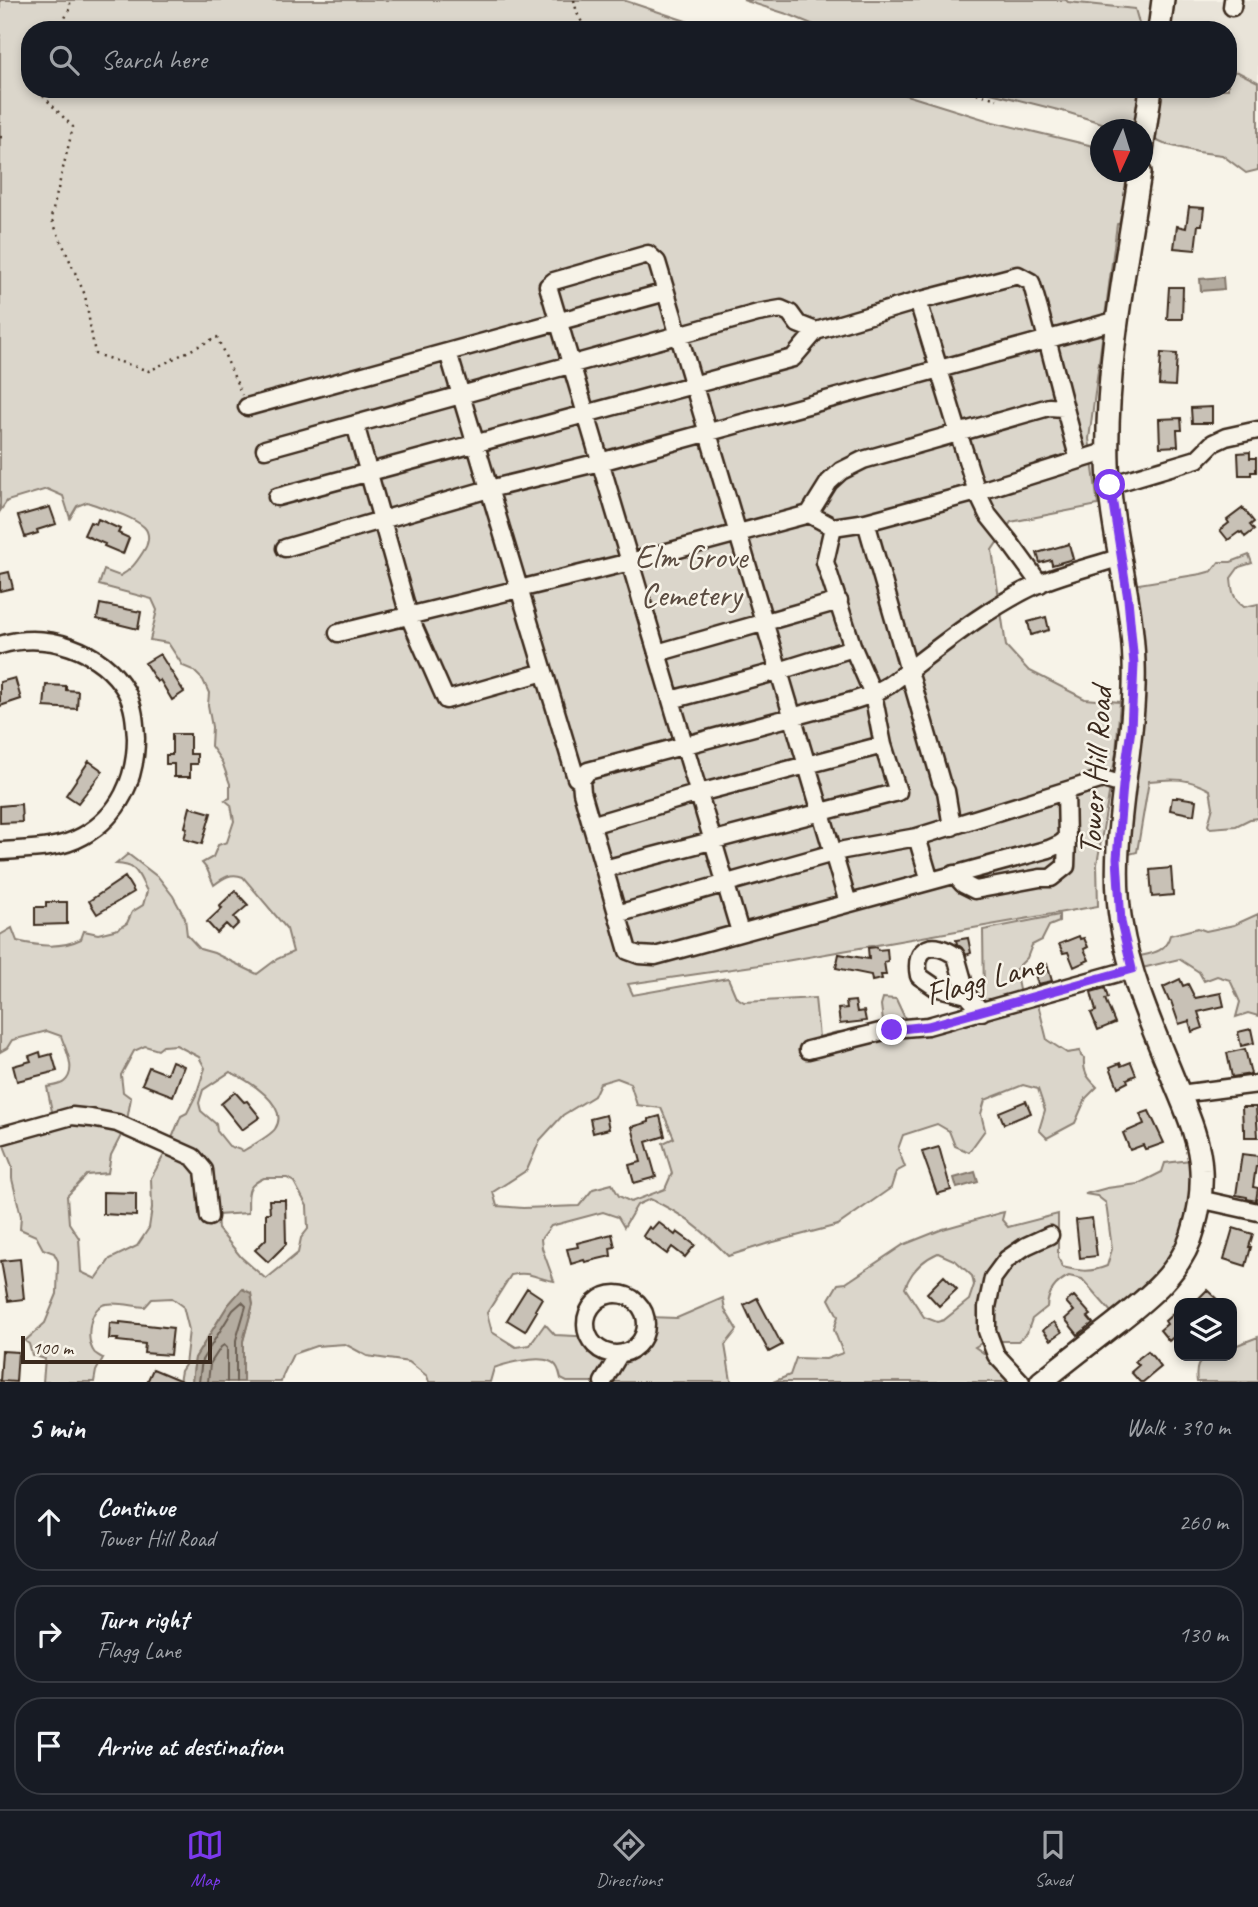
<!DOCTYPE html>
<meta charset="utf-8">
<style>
:root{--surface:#171b24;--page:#20242c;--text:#f1f3f6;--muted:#9ea1a6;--line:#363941;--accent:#7c3aed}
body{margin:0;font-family:Caveat,sans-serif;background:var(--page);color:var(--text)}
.controls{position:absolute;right:21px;bottom:21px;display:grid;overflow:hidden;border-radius:14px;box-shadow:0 4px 10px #0003}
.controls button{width:63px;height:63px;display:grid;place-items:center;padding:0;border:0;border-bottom:2px solid var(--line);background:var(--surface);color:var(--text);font:35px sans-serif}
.compass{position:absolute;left:1090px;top:119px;width:63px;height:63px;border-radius:50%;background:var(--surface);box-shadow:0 4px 10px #0003;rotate:184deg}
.scale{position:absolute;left:21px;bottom:18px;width:191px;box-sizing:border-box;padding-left:7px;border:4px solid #3b2a1e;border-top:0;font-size:19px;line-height:24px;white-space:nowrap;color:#3b2a1e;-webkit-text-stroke:5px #f7f3e8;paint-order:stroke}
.stop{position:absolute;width:21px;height:21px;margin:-16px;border:5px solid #7c3aed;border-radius:50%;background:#fff}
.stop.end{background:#7c3aed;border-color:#fff;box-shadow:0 2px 7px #0008}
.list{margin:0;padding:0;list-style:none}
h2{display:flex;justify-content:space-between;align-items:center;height:91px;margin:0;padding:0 28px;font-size:30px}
h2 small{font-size:23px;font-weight:400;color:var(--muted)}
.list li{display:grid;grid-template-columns:46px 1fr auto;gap:21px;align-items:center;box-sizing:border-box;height:98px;margin:0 14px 14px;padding:0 14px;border:2px solid var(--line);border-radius:28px}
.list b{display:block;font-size:26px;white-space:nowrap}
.list p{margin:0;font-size:23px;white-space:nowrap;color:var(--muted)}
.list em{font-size:23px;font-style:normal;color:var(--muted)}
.icon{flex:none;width:38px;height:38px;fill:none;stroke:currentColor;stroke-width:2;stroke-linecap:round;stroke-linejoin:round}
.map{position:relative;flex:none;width:1258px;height:1382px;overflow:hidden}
.search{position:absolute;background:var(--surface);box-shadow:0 4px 10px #0003;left:21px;right:21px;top:21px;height:77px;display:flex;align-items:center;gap:18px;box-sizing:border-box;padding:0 24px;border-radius:28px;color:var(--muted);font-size:26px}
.sheet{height:427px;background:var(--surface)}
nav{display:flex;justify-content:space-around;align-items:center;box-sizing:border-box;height:98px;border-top:2px solid var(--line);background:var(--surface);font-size:19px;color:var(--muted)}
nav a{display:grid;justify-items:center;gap:4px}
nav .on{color:var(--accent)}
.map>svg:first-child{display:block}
.built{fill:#e9e4d9}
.green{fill:#dbd6cb;stroke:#8b8074;stroke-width:2;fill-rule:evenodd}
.water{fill:#b4aca0;stroke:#84786c;stroke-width:2}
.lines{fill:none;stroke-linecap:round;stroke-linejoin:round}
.shore{stroke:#6b5e52;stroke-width:2}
.building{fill:#c8c1b6;stroke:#3b2a1e;stroke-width:2}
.minor-casing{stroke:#3b2a1e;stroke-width:21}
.major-casing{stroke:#3b2a1e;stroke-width:26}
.path{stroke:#3b2a1e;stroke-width:2.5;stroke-dasharray:2 5;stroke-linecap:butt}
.minor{stroke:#f7f3e8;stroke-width:16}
.major{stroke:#f7f3e8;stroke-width:21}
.route{stroke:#7c3aed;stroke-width:9}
.labels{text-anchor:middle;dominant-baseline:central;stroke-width:5;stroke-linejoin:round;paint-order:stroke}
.park-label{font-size:33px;fill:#5b4c41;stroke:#f7f3e8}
.street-label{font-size:33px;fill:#3b2a1e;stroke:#f7f3e8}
</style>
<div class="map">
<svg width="1258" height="1382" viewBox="0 0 1258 1382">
<rect width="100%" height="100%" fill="#f7f3e8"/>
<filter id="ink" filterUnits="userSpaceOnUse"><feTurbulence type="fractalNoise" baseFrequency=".0143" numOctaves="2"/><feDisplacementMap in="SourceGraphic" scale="14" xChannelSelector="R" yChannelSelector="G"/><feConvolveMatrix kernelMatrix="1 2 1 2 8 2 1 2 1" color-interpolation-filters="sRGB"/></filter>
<g filter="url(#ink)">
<path class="built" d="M1066 0H1258V82L1238 72 1228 71V30H1141L1135 9 1067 2Z"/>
<path class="green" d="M0 0H623L713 30H30V89H887L993 122 1093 146 1100 150V172H1139L1133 221 1117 224 1089 439 1098 505 1011 522 992 550 1006 646 1028 670 1085 699 1120 702 1116 753 1097 864 1098 906 780 962 628 984 633 995 728 978 736 997 744 1002 815 998 819 1037 837 1032 859 1037 884 1030 881 1005 883 998 896 999 910 1029 977 1014 984 996 983 930 1059 915V922L1049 926 1042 940 1032 945 1027 958 1015 970 1021 1000H1037L1047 1040 1067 1053 1080 1051 1081 1056 1084 1058C1083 1072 1087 1077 1097 1087L1086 1098 1075 1123 1047 1138 1039 1130 1045 1110 1038 1089 1023 1085 985 1100 981 1114 985 1130 969 1152 955 1146 949 1131 937 1124 903 1135 898 1149 905 1167 896 1172 891 1188 838 1225 766 1244 728 1256C704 1231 682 1213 650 1199L637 1205 624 1227 618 1217 603 1212 551 1226 541 1239 542 1248 554 1281C534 1278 531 1271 511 1275L487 1313 492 1332 516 1347 530 1345 545 1324 555 1335 596 1337 617 1358 622 1361 646 1331 649 1317 677 1318 723 1298 725 1310 737 1330 725 1345 731 1381 733 1382H567L561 1379C559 1371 558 1364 549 1361 538 1356 506 1363 494 1368L490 1382H429L427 1376 409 1362 367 1356 345 1344 316 1346 293 1354 283 1375 281 1382H243V1341L253 1304 243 1289 228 1305 195 1358 192 1382H179L181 1371 185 1365 189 1330 183 1306 172 1298 152 1299 145 1307C133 1306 117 1302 106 1304 89 1307 85 1340 94 1352 94 1353 102 1358 103 1358L96 1371 94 1382H43L45 1359 32 1355 29 1344 25 1341 45 1323 57 1294 58 1261 54 1253 43 1249 36 1236 20 1229 21 1216 12 1179V1166L1 1138 54 1121 47 1087C52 1086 61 1085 64 1082 78 1071 65 1048 61 1036L47 1031 12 1040 7 1048 0 1052V935L12 928 17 941C38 946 61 949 81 939L84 931 98 934 118 929 127 923 132 912 143 905 147 891C137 873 138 865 116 864L128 854 159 878 173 896 185 918 187 935 200 949 214 953 257 974 277 959 293 952 287 929 243 877C231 872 223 878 214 885L207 869 202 863 213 857 218 845 227 842 234 821 231 805 225 800 230 798V784L222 762 211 746 212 727 208 705 209 693 203 680 193 670 183 666 168 643 150 640 157 610 152 599 99 585 104 570 120 576C131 570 136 563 143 552 148 545 151 534 144 527 132 516 103 508 87 502L77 506 70 518 63 496 47 489 7 501 0 511ZM176 1045 199 1057 205 1068 196 1095 187 1113 181 1116 168 1148 151 1178 152 1208 149 1228 137 1246 110 1259 96 1279 81 1272 79 1238 69 1223 67 1196 87 1175 108 1173 111 1155 126 1126 131 1098 123 1092 121 1075 134 1051 145 1046 158 1050 163 1046ZM230 1072C247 1079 291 1106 275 1129 270 1136 251 1146 243 1151L229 1146 217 1131 216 1124 201 1111 199 1103 203 1090ZM617 1078 630 1083 637 1105 661 1108 674 1138 663 1143 672 1173 665 1189 631 1202 619 1196 612 1184 593 1189 579 1206 523 1208 497 1206 493 1192 527 1170 540 1140 563 1115 594 1096 600 1083ZM264 1178H287L294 1182 307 1206 308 1229 301 1238 298 1253 266 1279 241 1257 218 1229 217 1215 248 1213C249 1194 244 1187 264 1178Z
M743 0H1066L1068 2 1135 9 1141 30H826L790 15Z
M1228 71 1238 72 1258 82V170L1246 173 1222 155 1198 152 1164 144 1148 137 1142 130 1121 129 1066 112 975 89H1228Z
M1249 555 1252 563 1239 567 1231 578C1232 591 1233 599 1244 607L1258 604V818L1250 819 1236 826 1210 828 1208 825 1213 807 1210 790C1188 778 1174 778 1149 781L1137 852 1118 857 1132 585 1201 574 1212 571 1219 562H1231Z
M1258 914V1016L1248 1013 1236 1017 1240 1002 1230 980 1217 976 1204 981 1199 972 1179 959 1134 970 1131 958C1149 953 1165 955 1170 935L1198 928 1206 931 1234 925Z
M1200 1159 1194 1232 1119 1321 1082 1279 1069 1276C1056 1282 1048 1292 1047 1307L1032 1319 1027 1333 1018 1341H985L975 1347 1005 1368 1016 1382H773L790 1375 796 1358 826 1359 843 1353 834 1330 838 1316 829 1299 838 1284 846 1283 903 1245 943 1229 1000 1213 1004 1212 1002 1220 1008 1227 1058 1214V1256L1062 1267C1079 1271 1090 1273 1107 1266L1112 1249 1106 1203 1097 1196 1085 1194 1107 1188 1138 1184 1162 1172 1165 1163ZM938 1253 956 1261 972 1276 974 1285 969 1300 944 1320 937 1322 924 1317 905 1288C911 1271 922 1260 938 1253Z
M1258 1337V1382H1197C1193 1354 1210 1356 1232 1356V1347Z"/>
<path class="water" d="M1223 277 1224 289 1201 291 1200 279Z
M975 1172 978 1182 957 1188 954 1178Z
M242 1289 251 1293 253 1304 243 1341V1382H192L195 1358 228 1305Z"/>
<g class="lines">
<path class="shore" d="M199 1382 202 1360 233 1310 242 1302 246 1306 236 1340V1382
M208 1382 210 1364 221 1347 224 1345 227 1348V1382"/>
</g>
<path class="building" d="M1189 207 1204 208 1202 225H1198L1195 250 1174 248 1177 226 1186 228Z
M1169 287H1183L1182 319H1167Z
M1161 353 1177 354 1175 386 1159 385Z
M1212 407V423H1192L1191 408Z
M1181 418 1182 430H1177L1178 446 1160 447 1159 419Z
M1250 452V458H1256V472H1251V475H1239L1238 453Z
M50 507 56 524 37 530 38 533 25 537 18 516Z
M1243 508 1254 522 1250 525 1254 530 1245 537 1242 532 1240 533 1239 532 1228 540 1220 530 1229 523 1227 520Z
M98 519 120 529 118 533 129 538 123 554 104 546 105 544 84 535 90 522 96 524Z
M1069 544 1073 559 1052 565 1051 560 1040 563 1037 553Z
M9 572 13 588 0 591V574Z
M100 604 141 612 138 629 97 619Z
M1046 617 1049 630 1031 635 1028 622Z
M160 654 184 692 172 700 160 680 157 682 145 663Z
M15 678 21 699 0 706V682Z
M46 685 66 686V690L78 691 77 709 44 707Z
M172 734H190V754H197V764H190V777H174V764H166V755H172Z
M89 761 103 771 78 803 66 795Z
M1177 797 1196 800 1194 815 1170 810 1172 798H1177Z
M21 804 22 822 0 823V806Z
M190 807 211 813 202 844 184 839 187 828 185 827Z
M1171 868 1173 895 1152 897 1150 870Z
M125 877 134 892 97 914 89 901Z
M235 891 248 905 234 917 239 923 232 930 226 924 217 933 207 922 222 908 219 906Z
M46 902H67V924L35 925V907H46Z
M1079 936 1080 939 1084 938 1088 947 1084 949 1089 960 1074 967 1068 952 1063 953 1059 944Z
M968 938 971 953 966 955 962 948 957 944 956 940Z
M877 947 878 950 887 949 888 961 884 962 886 975H881L882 979 872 981 871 975 836 968 839 954 869 959 868 948Z
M1047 964 1052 981 1038 984 1033 968Z
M1180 979 1183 986 1188 984 1195 998 1221 993 1224 1006 1198 1012 1203 1028 1192 1032 1189 1021 1179 1024 1171 1001H1169L1163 987Z
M1105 988 1108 998 1105 999 1115 1023 1098 1030 1091 1013 1096 1011 1091 992Z
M855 1001 857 1012 864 1011 866 1021 840 1024 838 1009 847 1008 846 1002Z
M1251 1029 1254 1043 1241 1046 1238 1032Z
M1245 1049 1251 1074 1232 1077 1227 1053Z
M40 1052 41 1057 52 1054 57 1071 17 1081 13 1066 31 1061 29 1056Z
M172 1061 184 1066 173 1096 142 1084 149 1067 167 1074Z
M1131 1062 1136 1075 1127 1079 1128 1082 1118 1087 1110 1067 1120 1063 1121 1066Z
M235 1092 244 1102 247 1101 260 1117 242 1130 221 1104Z
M1026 1101 1031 1113 1004 1124 999 1112Z
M1242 1107H1256L1258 1137H1245V1129H1243Z
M1149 1111 1164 1143 1150 1148 1145 1149 1143 1145 1130 1150 1123 1133 1144 1124 1140 1114Z
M606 1115 609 1129 593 1133 590 1119Z
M660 1116 665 1136 646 1142 656 1177 634 1183 629 1165 641 1162 632 1127 649 1122V1119Z
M939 1147 951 1190 937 1194 922 1152Z
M1242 1154 1258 1156V1166H1256L1253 1187 1258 1188 1256 1201 1247 1199V1197L1236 1195Z
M103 1192 136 1193V1216L103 1214Z
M269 1200H285L286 1244 268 1262 255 1250 266 1239V1213H270Z
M1092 1218 1097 1256 1080 1258 1076 1220Z
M658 1222 675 1235 677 1232 695 1245 685 1257 672 1247 667 1254 643 1236 649 1227 652 1229Z
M1233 1228 1253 1234 1249 1247H1251L1246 1266 1224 1259Z
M612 1234 615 1247 610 1248 611 1256 585 1262 584 1260 571 1264 567 1249 578 1247 577 1243Z
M20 1259 24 1299 8 1301 1 1261Z
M944 1276 957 1289 939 1306 927 1293Z
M527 1288 542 1298 535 1310 537 1311 525 1331 507 1320Z
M1207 1290 1221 1303H1194Z
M1074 1296 1091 1315 1088 1317 1093 1323 1078 1335 1065 1319 1074 1311 1066 1302Z
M757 1298 782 1345 769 1352 758 1332 757 1333 744 1305Z
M1174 1313 1179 1319V1332L1169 1341 1160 1330 1167 1324 1165 1321Z
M120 1322 173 1328 170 1355 144 1353 145 1344 117 1341 118 1339H109L110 1323 120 1324Z
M1054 1322 1062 1332 1051 1340 1043 1330Z
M2 1351 18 1352 16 1382 0 1381Z
M1148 1351 1161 1367 1143 1382H1140L1131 1372 1139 1365 1135 1361Z
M153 1369 184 1382H147Z"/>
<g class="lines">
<g class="minor-casing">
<path id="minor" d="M1232 7 1233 0
M918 301 960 438 977 492 988 515 1008 540 1040 584
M448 352 576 778 581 780
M247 407 666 292
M355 424 409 616 446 700 544 672
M265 449 758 313 781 309 790 313 798 324 816 331 918 301 1018 275 1031 282C1049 341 1062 401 1079 460
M1110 485 1197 459 1213 443 1226 437 1258 430
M277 497 793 358 816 331
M809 514 833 527 866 522 977 492 1108 451
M866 522 941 782 946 791 952 827
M285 548 489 489 600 462 1118 320
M338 633 630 562 809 514 829 482 841 471 863 460 1049 407 1064 408
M0 645C46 631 101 649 126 691 134 706 135 721 136 738 136 779 120 815 83 836 58 850 28 849 0 851
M657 653 839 601
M671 700 779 671 853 648
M1066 791 1067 839 1060 844 1049 849 655 956 639 955 628 951 582 792 581 780 588 771 852 701 873 694 889 685C937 649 984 609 1038 584 1064 573 1094 566 1121 557
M591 825 699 793 883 745
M917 837 930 881
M604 869 898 792 883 745 873 694 853 648 825 562 833 527
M954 874 963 884 975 890 1040 878H1051L1066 866 1067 839
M617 914 844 850 917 837 1103 779 1123 785
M740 932 548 286 554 281 648 254 657 262 848 903
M967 995 935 987 919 976C913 946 934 940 956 956L967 995 982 1012
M808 1050 892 1029 928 1026 1132 969
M1180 1094 1258 1084
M0 1136 72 1116 91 1118 117 1123 193 1157 204 1170 209 1217
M1199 1199 1258 1212
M586 1324a30 30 0 1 1 60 0a30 30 0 1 1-60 0Z
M603 1382 619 1355
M1021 1382 996 1355 987 1331V1307L993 1278 1007 1259 1026 1246 1050 1235"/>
</g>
<g class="major-casing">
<path id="major" d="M1159 30 1163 0
M1142 151 1151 89
M1041 1382C1063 1364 1085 1347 1107 1330 1143 1302 1182 1274 1194 1228 1199 1211 1202 1188 1201 1170 1200 1140 1186 1110 1175 1083 1154 1031 1130 978 1121 923 1107 835 1137 750 1134 663 1132 595 1110 530 1108 463 1105 368 1126 265 1140 172"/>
</g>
<path class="path" d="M574 0 577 13 586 30
M59 30 70 8V0
M44 89 43 96 73 127 51 218 85 295 95 354 149 371 217 337 242 395
M963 89 997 99
M0 137 6 138"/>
<use href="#minor" class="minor"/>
<use href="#major" class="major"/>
</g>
</g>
<g class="lines" filter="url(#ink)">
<path class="route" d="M892 1030 928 1026 1132 969 1121 922 1117 858 1123 785 1131 729 1134 664 1128 599 1110 485"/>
</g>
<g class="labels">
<g class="park-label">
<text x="691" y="557">Elm Grove<tspan x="691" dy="38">Cemetery</tspan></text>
</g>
<g class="street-label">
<text transform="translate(1095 771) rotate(-86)">Tower Hill Road</text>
<text transform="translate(984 979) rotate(-15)">Flagg Lane</text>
</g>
</g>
</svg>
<div class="controls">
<button><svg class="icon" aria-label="layers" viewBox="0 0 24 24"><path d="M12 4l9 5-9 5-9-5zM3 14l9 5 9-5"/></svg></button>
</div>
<svg class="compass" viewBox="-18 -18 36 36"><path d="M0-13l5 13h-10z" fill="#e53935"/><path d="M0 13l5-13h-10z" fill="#9ea1a6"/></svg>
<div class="scale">100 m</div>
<div class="stop" style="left:1110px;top:485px"></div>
<div class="stop end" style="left:892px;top:1030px"></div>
<div class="search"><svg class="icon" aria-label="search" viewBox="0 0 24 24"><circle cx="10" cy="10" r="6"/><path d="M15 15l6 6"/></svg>Search here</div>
</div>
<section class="sheet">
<h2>5 min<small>Walk · 390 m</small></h2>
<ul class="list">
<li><svg class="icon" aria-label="ahead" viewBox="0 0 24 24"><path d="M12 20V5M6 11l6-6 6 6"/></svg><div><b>Continue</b><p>Tower Hill Road</p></div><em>260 m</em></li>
<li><svg class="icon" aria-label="right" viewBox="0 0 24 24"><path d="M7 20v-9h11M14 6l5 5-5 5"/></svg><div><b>Turn right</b><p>Flagg Lane</p></div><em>130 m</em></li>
<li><svg class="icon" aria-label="arrive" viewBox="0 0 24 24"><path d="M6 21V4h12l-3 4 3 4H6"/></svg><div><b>Arrive at destination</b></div></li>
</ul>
</section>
<nav>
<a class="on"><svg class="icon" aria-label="map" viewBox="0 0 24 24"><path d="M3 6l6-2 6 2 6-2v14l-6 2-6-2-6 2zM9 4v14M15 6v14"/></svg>Map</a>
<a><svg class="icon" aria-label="directions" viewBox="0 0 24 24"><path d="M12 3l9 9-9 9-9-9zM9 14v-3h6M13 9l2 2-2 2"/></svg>Directions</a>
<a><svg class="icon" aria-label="saved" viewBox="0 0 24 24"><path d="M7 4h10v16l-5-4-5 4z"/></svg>Saved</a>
</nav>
